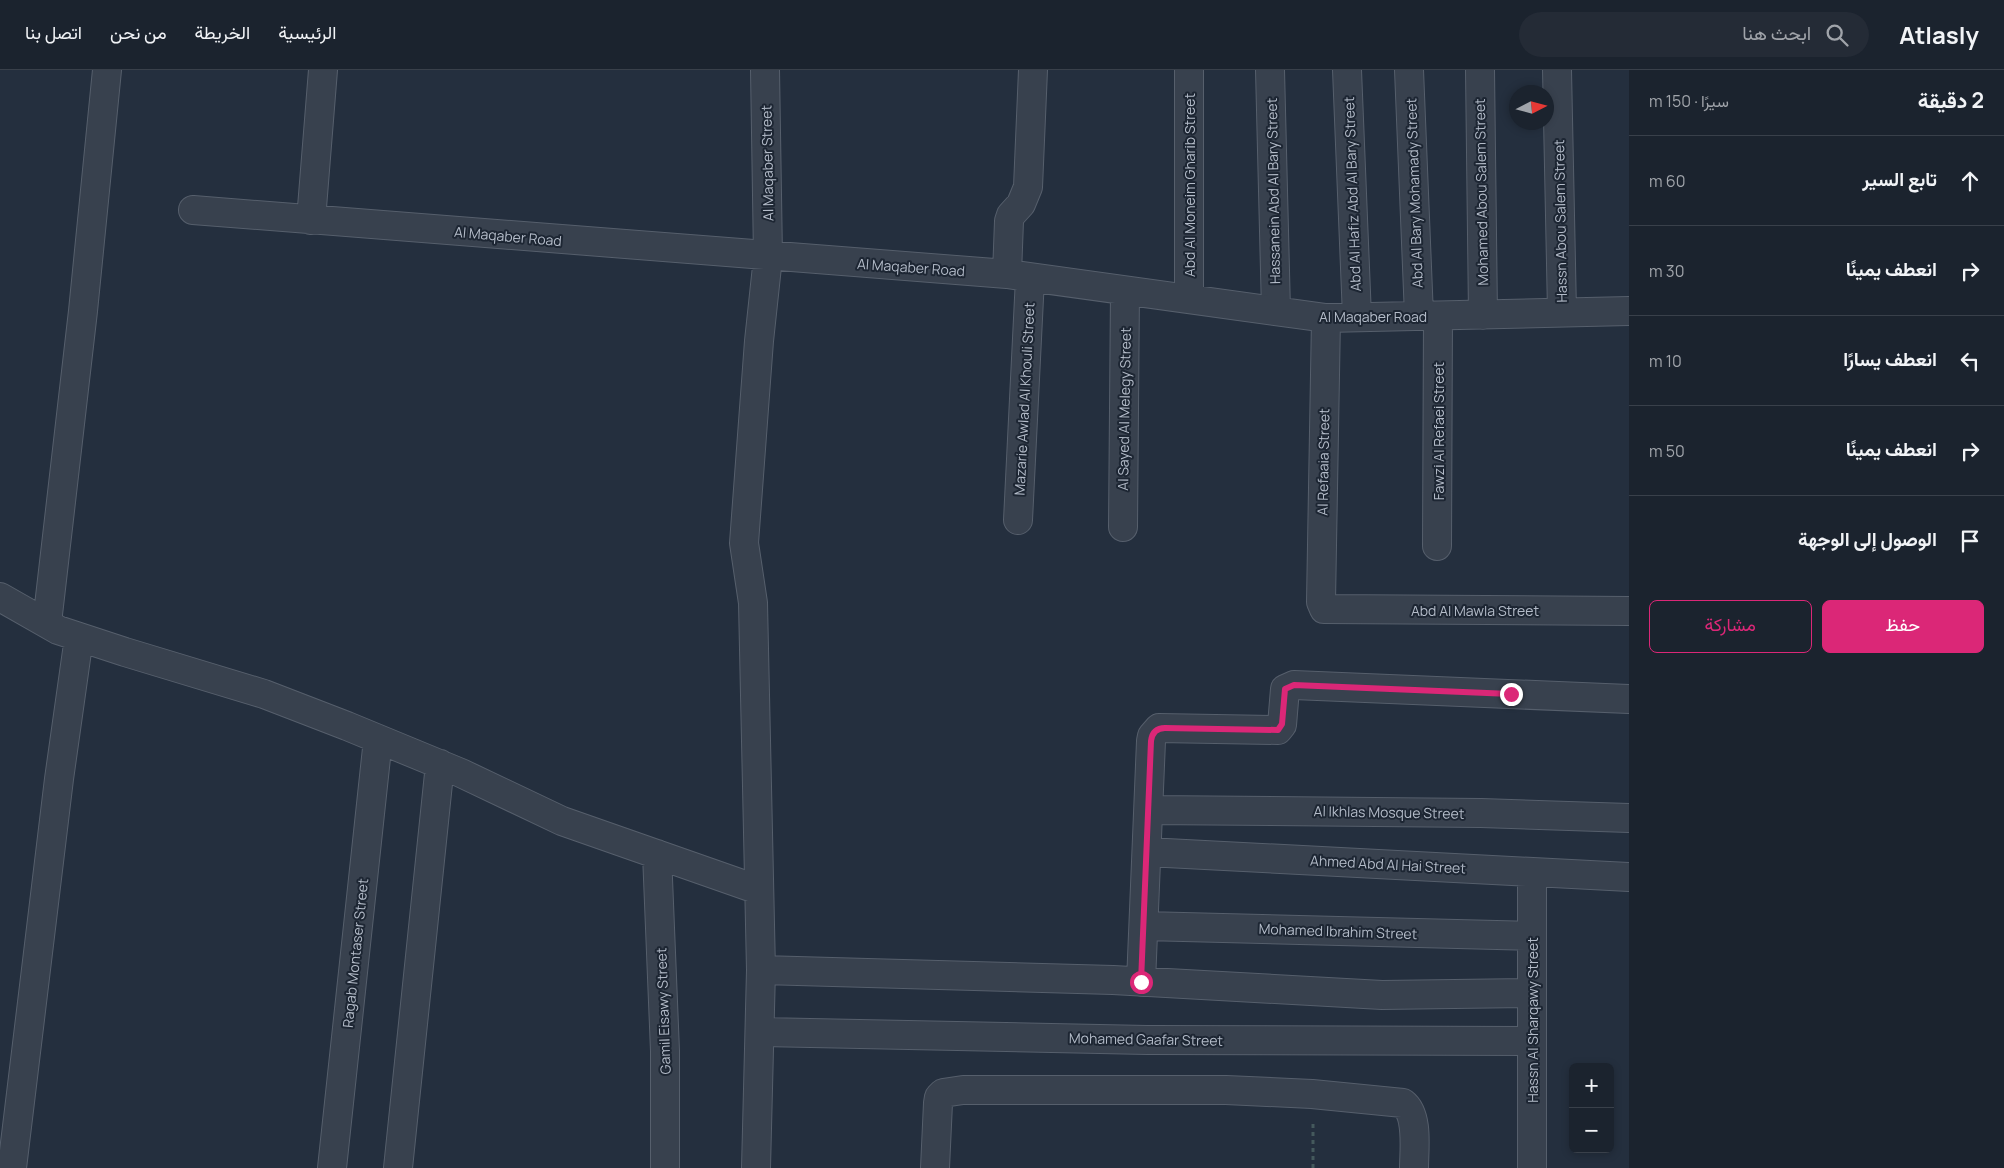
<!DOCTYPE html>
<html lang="ar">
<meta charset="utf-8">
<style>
:root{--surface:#1b232e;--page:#242b36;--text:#f1f3f6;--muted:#a0a4aa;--line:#39404a;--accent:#db2777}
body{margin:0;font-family:Manrope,Vazirmatn,sans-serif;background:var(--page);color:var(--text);direction:rtl}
.controls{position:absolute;right:15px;bottom:15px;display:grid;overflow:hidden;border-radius:8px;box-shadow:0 2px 8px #0003}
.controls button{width:45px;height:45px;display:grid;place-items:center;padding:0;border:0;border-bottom:1px solid var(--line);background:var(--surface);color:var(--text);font:25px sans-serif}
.compass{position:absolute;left:1509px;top:15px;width:45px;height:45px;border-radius:50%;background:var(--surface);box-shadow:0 2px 8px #0003;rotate:84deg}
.stop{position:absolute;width:15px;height:15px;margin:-11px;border:4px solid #db2777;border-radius:50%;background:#fff}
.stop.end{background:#db2777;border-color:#fff;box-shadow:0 1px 5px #0008}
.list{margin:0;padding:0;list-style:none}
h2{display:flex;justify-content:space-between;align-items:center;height:65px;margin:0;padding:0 20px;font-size:21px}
h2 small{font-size:16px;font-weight:400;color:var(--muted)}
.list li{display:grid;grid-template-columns:32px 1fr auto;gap:15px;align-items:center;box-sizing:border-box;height:90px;padding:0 20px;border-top:1px solid var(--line)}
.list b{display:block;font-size:19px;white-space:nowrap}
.list em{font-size:16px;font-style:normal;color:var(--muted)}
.actions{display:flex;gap:10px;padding:15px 20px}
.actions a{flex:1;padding:11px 0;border:1px solid var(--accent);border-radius:8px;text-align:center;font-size:18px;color:var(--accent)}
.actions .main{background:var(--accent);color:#fff}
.icon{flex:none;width:28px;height:28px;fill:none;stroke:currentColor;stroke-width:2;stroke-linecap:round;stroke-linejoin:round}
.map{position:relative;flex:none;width:1629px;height:1098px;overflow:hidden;direction:ltr}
header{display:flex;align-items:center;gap:30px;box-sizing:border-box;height:70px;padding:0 25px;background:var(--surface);border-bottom:1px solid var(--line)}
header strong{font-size:24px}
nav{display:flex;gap:28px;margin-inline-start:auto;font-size:18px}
.search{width:350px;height:45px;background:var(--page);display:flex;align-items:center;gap:12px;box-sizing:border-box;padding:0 18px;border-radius:28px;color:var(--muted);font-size:19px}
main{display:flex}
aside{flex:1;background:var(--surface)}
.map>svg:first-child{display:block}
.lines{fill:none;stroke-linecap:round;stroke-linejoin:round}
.minor-casing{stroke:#565f6c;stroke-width:30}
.path{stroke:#44595c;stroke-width:3;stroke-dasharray:4 4;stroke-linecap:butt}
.minor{stroke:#38414e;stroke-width:28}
.route{stroke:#db2777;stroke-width:6}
.labels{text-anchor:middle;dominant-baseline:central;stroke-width:4;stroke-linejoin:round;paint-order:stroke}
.street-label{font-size:14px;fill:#b4bcc9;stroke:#1d2633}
</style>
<header>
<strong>Atlasly</strong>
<div class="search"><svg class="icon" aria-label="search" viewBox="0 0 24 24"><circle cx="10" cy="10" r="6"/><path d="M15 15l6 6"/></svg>ابحث هنا</div>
<nav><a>الرئيسية</a><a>الخريطة</a><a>من نحن</a><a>اتصل بنا</a></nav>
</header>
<main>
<aside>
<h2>2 دقيقة<small>سيرًا · 150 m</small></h2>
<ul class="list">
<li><svg class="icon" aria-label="ahead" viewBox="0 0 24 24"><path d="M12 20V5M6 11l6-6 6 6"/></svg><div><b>تابع السير</b></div><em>60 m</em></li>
<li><svg class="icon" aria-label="right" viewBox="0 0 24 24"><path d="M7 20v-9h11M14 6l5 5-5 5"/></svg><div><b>انعطف يمينًا</b></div><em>30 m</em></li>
<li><svg class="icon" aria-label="left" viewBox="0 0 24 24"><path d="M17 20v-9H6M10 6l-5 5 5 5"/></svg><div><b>انعطف يسارًا</b></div><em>10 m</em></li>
<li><svg class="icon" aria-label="right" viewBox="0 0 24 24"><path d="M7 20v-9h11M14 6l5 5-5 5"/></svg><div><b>انعطف يمينًا</b></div><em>50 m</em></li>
<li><svg class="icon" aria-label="arrive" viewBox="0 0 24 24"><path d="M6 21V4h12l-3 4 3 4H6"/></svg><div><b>الوصول إلى الوجهة</b></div></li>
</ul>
<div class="actions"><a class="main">حفظ</a><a>مشاركة</a></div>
</aside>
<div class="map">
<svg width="1629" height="1098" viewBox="0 0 1629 1098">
<rect width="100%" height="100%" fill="#242f3e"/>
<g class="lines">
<g class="minor-casing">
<path id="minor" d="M1189 0V229
M1270 0 1276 241
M1347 0 1357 247
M1409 0 1419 246
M1480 0 1483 245
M1557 0 1562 242
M193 140 1007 204 1326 248 1629 241
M311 150 323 0
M1007 204 1009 151 1011 145 1021 134 1028 117 1033 0
M1326 248 1321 532 1324 539 1629 541
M1018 450 1030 208
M1123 457 1125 221
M1437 476 1438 246
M0 527 58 560 125 582 264 624 347 656 461 703 562 751 759 820
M47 553 83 241 107 0
M1149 740 1481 743 1629 748
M1147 782 1629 807
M657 784 665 981V1098
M1532 802V1098
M1144 856 1532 866
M761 900 1113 910 1382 925 1532 923
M1141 912 1151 671 1152 666 1159 658 1278 660 1282 655 1285 619 1294 615 1629 629
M760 962 1147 970 1532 971
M12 1098 59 709 79 567
M332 1098 378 669
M398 1098 440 694
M756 1098 761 900 753 533 744 473 759 271 768 187 765 0
M935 1098 938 1033 939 1027 943 1023 963 1020H1226L1312 1024 1403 1033C1419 1045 1414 1080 1414 1098"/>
</g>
<path class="path" d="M1313 1054V1098"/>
<use href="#minor" class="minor"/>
</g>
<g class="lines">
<path class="route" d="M1141 912 1151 671C1152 663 1156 658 1165 658L1278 660 1282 654 1285 619 1294 615 1511 624"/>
</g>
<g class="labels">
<g class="street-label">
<text transform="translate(767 93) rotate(-91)">Al Maqaber Street</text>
<text transform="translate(1189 115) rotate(-90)">Abd Al Moneim Gharib Street</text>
<text transform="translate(1273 121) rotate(-91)">Hassanein Abd Al Bary Street</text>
<text transform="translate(1481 122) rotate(-91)">Mohamed Abou Salem Street</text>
<text transform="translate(1414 123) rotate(-92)">Abd Al Bary Mohamady Street</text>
<text transform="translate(1352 124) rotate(-92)">Abd Al Hafiz Abd Al Bary Street</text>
<text transform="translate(1560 151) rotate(-91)">Hassn Abou Salem Street</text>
<text transform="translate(508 166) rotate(5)">Al Maqaber Road</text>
<text transform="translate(911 197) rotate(4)">Al Maqaber Road</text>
<text x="1373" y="246">Al Maqaber Road</text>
<text transform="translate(1024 329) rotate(-87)">Mazarie Awlad Al Khouli Street</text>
<text transform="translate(1124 339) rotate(-89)">Al Sayed Al Melegy Street</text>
<text transform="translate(1438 361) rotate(-90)">Fawzi Al Refaei Street</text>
<text transform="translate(1323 392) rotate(-89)">Al Refaaia Street</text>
<text x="1475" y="540">Abd Al Mawla Street</text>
<text transform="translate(1389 742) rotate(1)">Al Ikhlas Mosque Street</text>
<text transform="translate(1388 794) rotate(3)">Ahmed Abd Al Hai Street</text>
<text transform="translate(1338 861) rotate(2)">Mohamed Ibrahim Street</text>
<text transform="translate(355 883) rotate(-84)">Ragab Montaser Street</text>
<text transform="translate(663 941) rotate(-92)">Gamil Eisawy Street</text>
<text transform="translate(1532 950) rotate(-90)">Hassn Al Sharqawy Street</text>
<text transform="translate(1146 969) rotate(1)">Mohamed Gaafar Street</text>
</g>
</g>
</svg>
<div class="controls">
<button>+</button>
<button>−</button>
</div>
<svg class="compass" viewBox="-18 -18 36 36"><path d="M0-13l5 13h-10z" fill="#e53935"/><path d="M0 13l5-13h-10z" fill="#a0a4aa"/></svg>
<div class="stop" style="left:1141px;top:912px"></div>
<div class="stop end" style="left:1511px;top:624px"></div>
</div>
</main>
